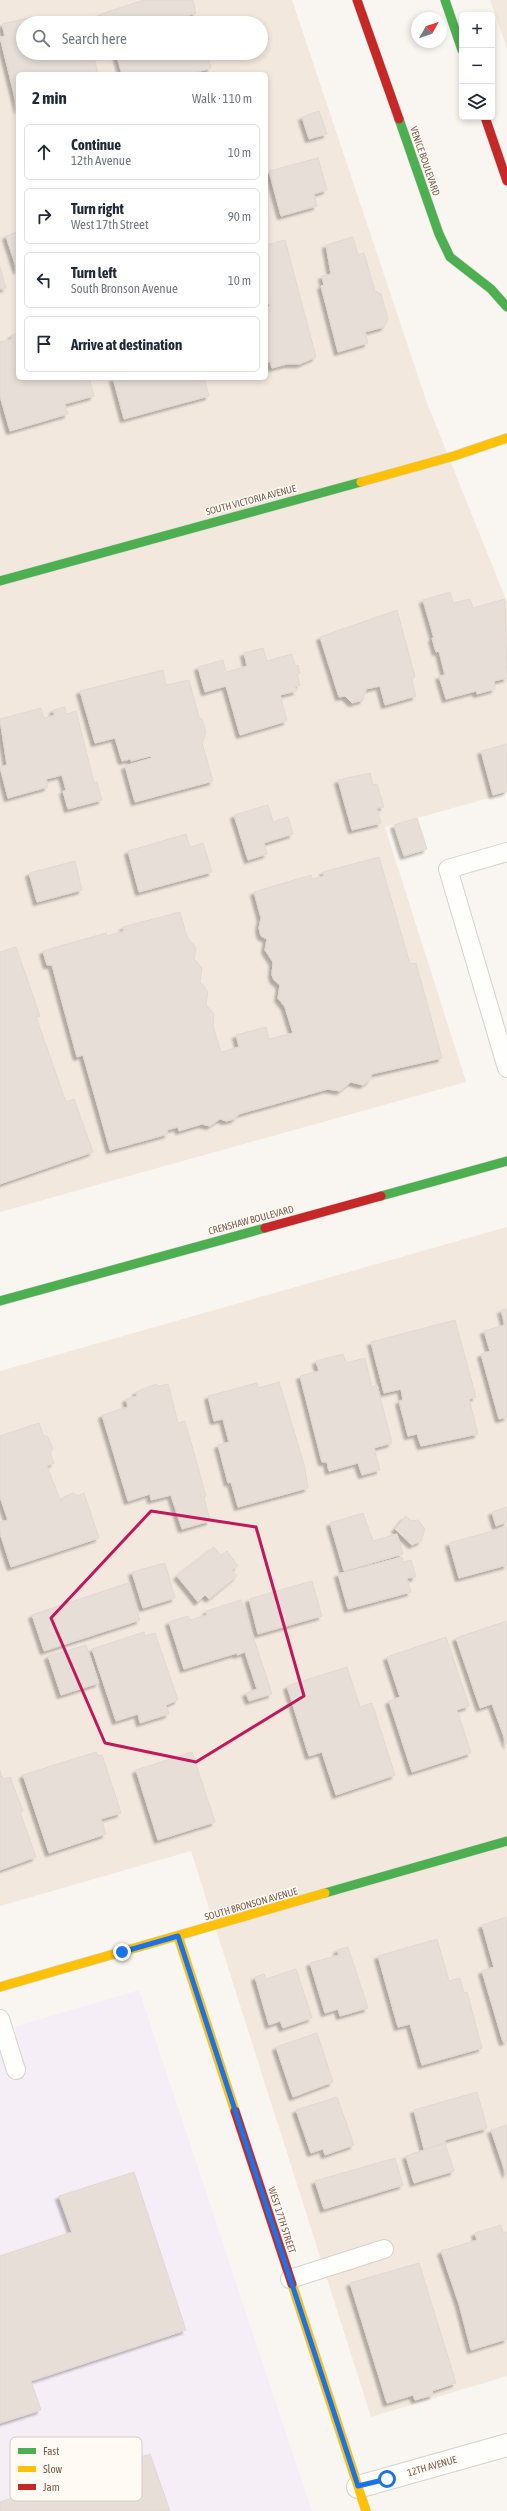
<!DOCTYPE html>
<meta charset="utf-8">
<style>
:root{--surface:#fff;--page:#f6f6f7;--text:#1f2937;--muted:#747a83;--line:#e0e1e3}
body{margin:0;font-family:"Asap Condensed",sans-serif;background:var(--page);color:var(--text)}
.controls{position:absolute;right:12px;top:12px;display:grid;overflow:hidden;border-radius:6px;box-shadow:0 2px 6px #0003}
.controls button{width:36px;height:36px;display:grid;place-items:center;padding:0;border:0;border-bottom:1px solid var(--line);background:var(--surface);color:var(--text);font:20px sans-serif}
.compass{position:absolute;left:411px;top:12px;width:36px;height:36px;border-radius:50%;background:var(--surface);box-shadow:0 2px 6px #0003;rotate:50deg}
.stop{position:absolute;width:12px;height:12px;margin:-9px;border:3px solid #1a73e8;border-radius:50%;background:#fff}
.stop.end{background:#1a73e8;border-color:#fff;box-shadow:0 1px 4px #0008}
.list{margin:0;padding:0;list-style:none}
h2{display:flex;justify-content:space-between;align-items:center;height:52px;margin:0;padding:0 16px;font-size:17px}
h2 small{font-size:13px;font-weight:400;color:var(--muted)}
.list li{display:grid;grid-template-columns:26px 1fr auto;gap:12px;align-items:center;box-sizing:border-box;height:56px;margin:0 8px 8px;padding:0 8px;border:1px solid var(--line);border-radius:6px}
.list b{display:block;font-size:15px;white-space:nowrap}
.list p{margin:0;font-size:13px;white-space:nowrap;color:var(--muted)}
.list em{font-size:13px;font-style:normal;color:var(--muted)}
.icon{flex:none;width:22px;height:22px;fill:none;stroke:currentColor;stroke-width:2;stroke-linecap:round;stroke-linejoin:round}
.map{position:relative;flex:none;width:507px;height:2511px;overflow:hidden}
.search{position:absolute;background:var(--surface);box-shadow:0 2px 6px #0003;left:16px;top:16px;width:252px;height:44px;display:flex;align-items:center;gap:10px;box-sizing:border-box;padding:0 14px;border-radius:22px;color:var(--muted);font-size:15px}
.panel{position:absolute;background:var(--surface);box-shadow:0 2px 6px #0003;left:16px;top:72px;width:252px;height:308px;border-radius:6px}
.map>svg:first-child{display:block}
.residential{fill:#f2e8de;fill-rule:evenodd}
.education{fill:#f6eef6}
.building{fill:#e6ded7;stroke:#e2d8d2;filter:url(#shadow)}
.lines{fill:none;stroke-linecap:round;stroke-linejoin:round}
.lane-casing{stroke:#d7d1cb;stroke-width:20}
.street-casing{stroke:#d7d1cb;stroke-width:24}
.fast-casing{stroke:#d9d2cb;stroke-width:10}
.slow-casing{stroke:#d9d2cb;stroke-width:10}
.jam-casing{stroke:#d9d2cb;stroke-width:10}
.lane{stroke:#fefefd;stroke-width:18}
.street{stroke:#fefefd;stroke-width:22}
.fast{stroke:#4caf50;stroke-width:9}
.slow{stroke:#ffc107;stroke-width:9}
.jam{stroke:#c62828;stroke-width:9}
.route{stroke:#1a73e8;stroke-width:5}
.marked{fill:none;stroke:#c2185b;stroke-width:3;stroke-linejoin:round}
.labels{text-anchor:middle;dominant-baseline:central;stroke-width:3;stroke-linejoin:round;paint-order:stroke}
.street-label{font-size:10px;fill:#7a5c4d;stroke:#fffaf3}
.key{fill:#fffaf3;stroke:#d7cbc1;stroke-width:1}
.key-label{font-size:11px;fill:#7a5c4d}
</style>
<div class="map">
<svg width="507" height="2511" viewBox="0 0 507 2511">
<defs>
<filter id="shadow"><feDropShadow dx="-3.5" dy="3.5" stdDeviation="1" flood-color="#0004"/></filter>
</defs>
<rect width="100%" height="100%" fill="#f9f5f0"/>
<path class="residential" d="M0 0H292L427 403 507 602V793L385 827 466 1082 0 1212ZM23 23H261V53H23ZM18 74H266V378H18Z
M490 0H507V48Z
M507 1227V2376L371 2417 191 1851 0 1906V1371Z"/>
<path class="education" d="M139 1990 312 2511H0V2031Z"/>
<path class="building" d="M144 0H193L196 13 183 17 185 23H104L101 14Z
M33 17 34 23H23V53H93L98 74H18V110L0 37 5 36 2 24Z
M75 17 83 23H48Z
M116 53H207L211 68 190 74H122Z
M319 111 327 134 309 139 302 117Z
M318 158 327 190 314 194 317 206 281 216 269 171Z
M18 232V270H17L6 236Z
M353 237 358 255 364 253 375 291 381 294 388 319 384 327 365 332 368 343 338 352 321 286 324 285 322 276 331 274 326 245Z
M285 240 316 357 300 364H287L272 368 270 361 266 364V308L270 306 266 298V245Z
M0 267 6 288 0 289Z
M18 333V378H89L94 396 65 404 68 414 10 431 0 396V342L12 339V335Z
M113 378H204L209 396 124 419Z
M450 592 453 603 470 599 473 608 505 599 507 678 494 681 495 689 477 694 476 691 446 699 439 676 445 675 439 651 436 652 432 638H434L423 600Z
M397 610 415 677H411L416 696 385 705 380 686 366 689 363 700 352 703 345 696 339 697 320 637Z
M263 648 267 661 292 654 295 666 298 665 300 673 297 674 300 685 295 687 297 691 280 695 287 721 240 735 226 686 205 692 198 667 223 660 226 672 247 666 244 653Z
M163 670 166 685 189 680 199 717 202 719 206 733 202 743 213 781 135 802 125 766 152 758 150 756 131 761 130 759 122 761 115 738 95 743 80 691Z
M65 707 66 714 76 711 94 783 97 782 102 800 68 809 63 791 66 790 62 775 46 779 48 787 8 798 0 767 7 765 0 719 41 708 44 718 55 715 53 710Z
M507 744V791L493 795 481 751Z
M370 773 373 785 377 784 384 807 377 808 381 823 352 830 338 780Z
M268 805 273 822 288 817 293 834 264 843 267 854 248 860 234 815Z
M417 818 427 849 404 856 394 825Z
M186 834 190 847 203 843 212 872 139 892 128 851Z
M379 857 410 964 416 963 442 1058 372 1074 370 1080 363 1085 351 1082 340 1091 328 1089 239 1114 235 1119 226 1121 220 1119 210 1126 202 1124 179 1131 178 1127 167 1130 168 1134 110 1150 83 1055 77 1057 52 965H47L43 951 106 933 107 936 124 931 123 927 180 912 187 937 196 948 194 959 202 968 200 982 208 991 206 1005 214 1014 213 1026 221 1052 239 1047 236 1035 266 1027 269 1039 293 1033 285 1007 278 998 280 985 274 980 272 975 273 962 265 950 267 939 261 936 259 928 261 918 254 892 311 875 312 879 324 876 323 872Z
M75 861 82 890 37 902 29 873Z
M16 947 40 1016 36 1017 66 1102 74 1099 93 1152 0 1184V952Z
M507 1309V1417L499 1419 481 1354 490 1351 484 1331 505 1325 501 1310Z
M455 1320 476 1397 469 1399 478 1434 421 1446 417 1434 408 1436 399 1401 403 1400 401 1389 384 1393 371 1342Z
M343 1354 346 1363 365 1358 372 1387 377 1385 392 1443 374 1448 380 1470 362 1475 358 1463 329 1471 327 1462H322L300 1376 319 1371 316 1361Z
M279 1382 304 1464 308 1488 238 1507 231 1482 228 1483 218 1445 229 1442 223 1419 214 1421 208 1396 257 1383 258 1388Z
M156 1384 158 1386 168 1384 178 1423 185 1421 206 1496 204 1497 210 1521 182 1529 171 1495 151 1500 150 1494 128 1501 102 1415 128 1407 126 1399 137 1396 136 1392Z
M39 1423 43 1435 48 1437 53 1449 50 1453 54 1463 47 1466 61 1502 64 1497 73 1493 78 1496 84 1493 99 1538 11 1567 0 1533V1522L8 1520 0 1497V1436Z
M507 1507V1522L496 1526 492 1512Z
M363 1513 373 1541 397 1534 403 1554 344 1571 330 1523Z
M406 1516 411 1521 418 1520 425 1529 421 1541 412 1545 395 1529Z
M507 1527V1565L459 1578 449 1543Z
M214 1547 221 1556 227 1551 238 1566 232 1570 237 1576 209 1599 205 1595 198 1602 177 1576Z
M402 1557 403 1562 411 1560 416 1577 407 1578 411 1592 348 1609 338 1574Z
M165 1563 175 1598 143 1608 132 1572Z
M312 1581 322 1616 258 1634 249 1599Z
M128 1583 140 1620 44 1651 32 1615Z
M241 1600 272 1694 249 1701 246 1693 257 1689 245 1652 237 1655V1653L184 1669 169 1622 188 1616 190 1620 207 1615 206 1611Z
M507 1621V1745L492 1704 480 1708 456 1638Z
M144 1632 145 1636 155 1633 178 1700 166 1705 169 1714 140 1723 138 1714 116 1721 92 1649Z
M446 1637 469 1706 457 1710 471 1753 412 1772 389 1701 400 1697 387 1657Z
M86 1645 99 1683 61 1695 48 1656Z
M347 1667 360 1707 372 1703 395 1775 336 1795 322 1752 309 1756 287 1686Z
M96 1752 98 1756 102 1755 121 1813 101 1819 106 1834 49 1853 23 1775Z
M192 1752 215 1822 158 1840 136 1770Z
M0 1771 3 1779 10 1777 23 1811 20 1812 36 1857 0 1870Z
M507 1917V2041L503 2042 482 1971 494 1967 482 1925Z
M437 1939 449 1981 460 1978 464 1993 467 1992 482 2048 422 2065 410 2024 398 2027 378 1956Z
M348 1947 368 2008 340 2016 338 2009 325 2013 310 1963 339 1955 337 1950Z
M296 1969 312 2018 283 2028 280 2021 269 2025 255 1977 264 1974 266 1979Z
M317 2033 333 2082 293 2097 276 2047Z
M477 2092 487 2128 445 2140V2143L424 2149 414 2110Z
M337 2097 354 2145 325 2155 323 2149 311 2153 296 2110Z
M507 2125V2174H506L491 2130Z
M445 2143 454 2171 414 2183 406 2156Z
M395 2158 403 2185 324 2209 315 2181Z
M134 2172 186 2330 31 2381 41 2410 0 2423V2256L72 2232 59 2196Z
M501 2225 503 2233 507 2232V2339L471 2350 459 2304 441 2251 477 2240 475 2233Z
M419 2263 456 2383 432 2391 433 2395 415 2400 413 2395 387 2403 350 2283Z
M150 2454 170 2511H0V2502Z"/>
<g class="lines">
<g class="lane-casing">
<path id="lane" d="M507 852 448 869 507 1068
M0 2019 16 2070
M290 2279 384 2249"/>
</g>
<g class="street-casing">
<path id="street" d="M358 2487 507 2445"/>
</g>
<g class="fast-casing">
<path id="fast" d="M445 0 462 50
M399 119 439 234 450 257 491 289 507 307
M0 581 361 482
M381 1196 507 1161
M0 1301 265 1228
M325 1893 507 1841"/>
</g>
<g class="slow-casing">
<path id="slow" d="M361 482 454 456 507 438
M178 1936 235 2111
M0 1987 325 1893
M292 2284 366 2511"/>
</g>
<g class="jam-casing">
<path id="jam" d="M357 0 399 119
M485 117 507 181
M265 1228 381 1196
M235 2111 292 2284"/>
</g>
<use href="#lane" class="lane"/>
<use href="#street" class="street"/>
<use href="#fast" class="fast"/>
<use href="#slow" class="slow"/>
<use href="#jam" class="jam"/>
</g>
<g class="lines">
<path class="route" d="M122 1952 178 1936 358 2486 387 2479"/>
</g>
<path class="marked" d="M151 1511 256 1527 304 1696 196 1762 105 1743 51 1618Z"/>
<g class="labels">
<g class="street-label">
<text transform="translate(425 161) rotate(71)">VENICE BOULEVARD</text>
<text transform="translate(251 500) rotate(-15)">SOUTH VICTORIA AVENUE</text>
<text transform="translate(251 1220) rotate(-15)">CRENSHAW BOULEVARD</text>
<text transform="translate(251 1904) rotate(-16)">SOUTH BRONSON AVENUE</text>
<text transform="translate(282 2220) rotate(72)">WEST 17TH STREET</text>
<text transform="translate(432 2466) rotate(-16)">12TH AVENUE</text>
</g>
</g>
<rect x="10" y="2437" width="132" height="64" rx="6" class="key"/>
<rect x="18" y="2448" width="18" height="6" fill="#4caf50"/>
<rect x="18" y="2466" width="18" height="6" fill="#ffc107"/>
<rect x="18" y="2484" width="18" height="6" fill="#c62828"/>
<g class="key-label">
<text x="43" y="2455">Fast</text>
<text x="43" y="2473">Slow</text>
<text x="43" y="2491">Jam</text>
</g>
</svg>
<div class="controls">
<button>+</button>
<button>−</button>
<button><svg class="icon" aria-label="layers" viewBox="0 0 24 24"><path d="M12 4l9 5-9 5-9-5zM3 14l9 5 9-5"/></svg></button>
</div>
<svg class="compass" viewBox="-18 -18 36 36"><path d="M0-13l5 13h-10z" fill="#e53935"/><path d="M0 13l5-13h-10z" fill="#747a83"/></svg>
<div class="stop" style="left:387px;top:2479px"></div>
<div class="stop end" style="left:122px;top:1952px"></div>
<div class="search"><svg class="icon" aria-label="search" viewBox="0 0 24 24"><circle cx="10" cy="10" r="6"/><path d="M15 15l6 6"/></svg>Search here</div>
<section class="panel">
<h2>2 min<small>Walk · 110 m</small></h2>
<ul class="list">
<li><svg class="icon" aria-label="ahead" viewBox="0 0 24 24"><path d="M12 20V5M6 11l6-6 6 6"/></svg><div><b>Continue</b><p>12th Avenue</p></div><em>10 m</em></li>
<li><svg class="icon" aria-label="right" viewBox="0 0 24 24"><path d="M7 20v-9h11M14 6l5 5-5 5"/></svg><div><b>Turn right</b><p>West 17th Street</p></div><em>90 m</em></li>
<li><svg class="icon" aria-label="left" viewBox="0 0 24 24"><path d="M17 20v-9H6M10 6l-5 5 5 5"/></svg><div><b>Turn left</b><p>South Bronson Avenue</p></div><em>10 m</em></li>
<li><svg class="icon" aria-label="arrive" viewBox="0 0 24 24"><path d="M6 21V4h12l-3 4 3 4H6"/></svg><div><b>Arrive at destination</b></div></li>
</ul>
</section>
</div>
